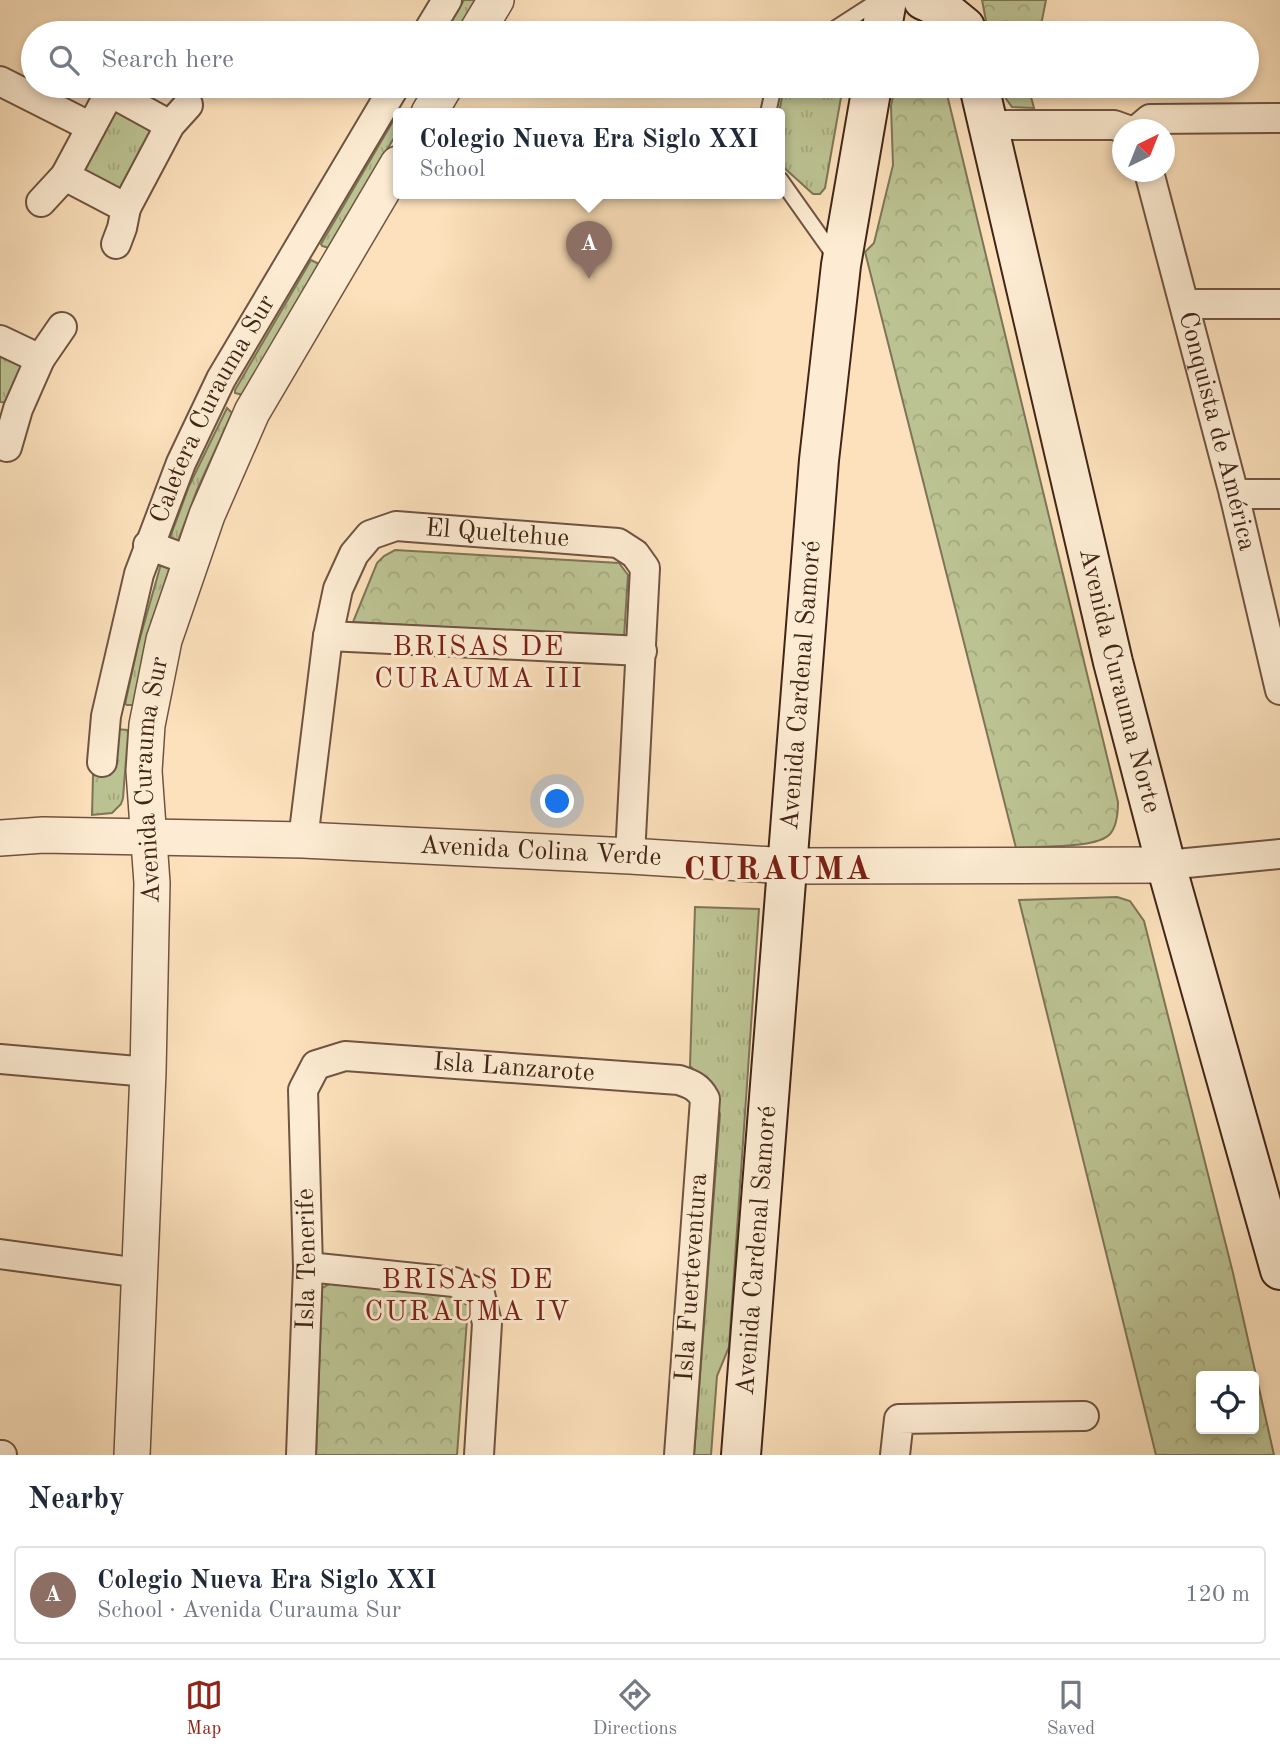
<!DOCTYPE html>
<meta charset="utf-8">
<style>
:root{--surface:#fff;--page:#f6f6f7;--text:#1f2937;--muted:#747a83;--line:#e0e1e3;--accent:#8f2418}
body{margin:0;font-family:"Old Standard TT",serif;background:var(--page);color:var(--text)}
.controls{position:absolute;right:21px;bottom:21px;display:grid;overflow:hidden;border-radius:7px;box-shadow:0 4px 10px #0003}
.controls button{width:63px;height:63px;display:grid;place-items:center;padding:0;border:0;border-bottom:2px solid var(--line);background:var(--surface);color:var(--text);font:35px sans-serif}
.compass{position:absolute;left:1112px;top:119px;width:63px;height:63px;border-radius:50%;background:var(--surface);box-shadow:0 4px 10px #0003;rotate:43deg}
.you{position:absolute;left:558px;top:802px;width:24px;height:24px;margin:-18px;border:5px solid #fff;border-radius:50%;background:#1a73e8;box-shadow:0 0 0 10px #1a73e833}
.badge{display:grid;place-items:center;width:46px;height:46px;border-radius:50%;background:var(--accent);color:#fff;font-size:23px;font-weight:700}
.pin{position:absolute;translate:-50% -58px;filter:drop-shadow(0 2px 4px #0008)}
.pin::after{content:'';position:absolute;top:37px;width:24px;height:21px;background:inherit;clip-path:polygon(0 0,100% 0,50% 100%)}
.popup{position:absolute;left:393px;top:108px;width:392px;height:91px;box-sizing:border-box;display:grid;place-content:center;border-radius:7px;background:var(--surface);filter:drop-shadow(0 2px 5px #0005);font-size:23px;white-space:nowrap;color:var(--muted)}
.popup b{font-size:26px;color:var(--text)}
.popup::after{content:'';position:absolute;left:50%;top:100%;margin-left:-14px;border:14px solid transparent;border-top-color:var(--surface)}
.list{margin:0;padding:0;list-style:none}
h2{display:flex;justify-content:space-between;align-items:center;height:91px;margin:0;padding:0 28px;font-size:30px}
h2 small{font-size:23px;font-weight:400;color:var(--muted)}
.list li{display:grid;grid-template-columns:46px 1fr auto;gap:21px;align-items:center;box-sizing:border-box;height:98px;margin:0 14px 14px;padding:0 14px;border:2px solid var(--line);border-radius:7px}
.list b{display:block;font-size:26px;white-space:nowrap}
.list p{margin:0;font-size:23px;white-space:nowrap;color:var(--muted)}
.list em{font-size:23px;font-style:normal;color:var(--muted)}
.icon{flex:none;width:38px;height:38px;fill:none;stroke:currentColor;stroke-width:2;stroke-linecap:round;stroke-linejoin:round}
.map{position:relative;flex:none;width:1280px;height:1455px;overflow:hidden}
.search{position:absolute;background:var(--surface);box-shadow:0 4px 10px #0003;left:21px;right:21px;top:21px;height:77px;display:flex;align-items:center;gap:18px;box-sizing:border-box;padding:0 24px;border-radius:38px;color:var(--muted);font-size:26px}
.sheet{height:203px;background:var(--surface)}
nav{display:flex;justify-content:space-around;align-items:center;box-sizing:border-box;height:98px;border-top:2px solid var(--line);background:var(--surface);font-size:19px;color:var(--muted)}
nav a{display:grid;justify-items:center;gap:4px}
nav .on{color:var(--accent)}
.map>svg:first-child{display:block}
.grass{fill:url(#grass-tufts);stroke:#7e7456;stroke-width:2}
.park{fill:url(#park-crowns);stroke:#7e7456;stroke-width:2;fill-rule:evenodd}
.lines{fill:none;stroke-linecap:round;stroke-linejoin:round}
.service-casing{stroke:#705441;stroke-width:18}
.minor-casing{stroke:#705441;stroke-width:32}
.tertiary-casing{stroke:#705441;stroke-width:38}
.secondary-casing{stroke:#412518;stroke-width:42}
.service{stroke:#fdecd3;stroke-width:14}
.minor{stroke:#fdecd3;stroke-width:28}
.tertiary{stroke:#fdecd3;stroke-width:35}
.secondary{stroke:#fdecd3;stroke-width:38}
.labels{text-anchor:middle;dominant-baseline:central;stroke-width:6;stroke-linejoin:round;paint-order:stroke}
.street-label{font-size:26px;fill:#412518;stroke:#fdecd3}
.neighbourhood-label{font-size:28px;letter-spacing:2px;fill:#7a1f14;stroke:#fdecd3}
.district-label{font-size:33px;font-weight:bold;letter-spacing:2px;fill:#7a1f14;stroke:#fdecd3}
</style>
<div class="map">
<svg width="1280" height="1455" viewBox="0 0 1280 1455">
<defs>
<pattern id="grass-tufts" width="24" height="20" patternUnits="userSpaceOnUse" patternTransform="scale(1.75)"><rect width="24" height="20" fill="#bcc393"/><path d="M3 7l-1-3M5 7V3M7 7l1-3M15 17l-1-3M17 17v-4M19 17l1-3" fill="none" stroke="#a3a77e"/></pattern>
<pattern id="park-crowns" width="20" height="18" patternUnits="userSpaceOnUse" patternTransform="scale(1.75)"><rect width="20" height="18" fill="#bcc393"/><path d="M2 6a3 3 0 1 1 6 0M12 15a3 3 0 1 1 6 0" fill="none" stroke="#a3a77e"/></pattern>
</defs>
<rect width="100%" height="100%" fill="#fce1bc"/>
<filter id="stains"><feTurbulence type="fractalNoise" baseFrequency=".00286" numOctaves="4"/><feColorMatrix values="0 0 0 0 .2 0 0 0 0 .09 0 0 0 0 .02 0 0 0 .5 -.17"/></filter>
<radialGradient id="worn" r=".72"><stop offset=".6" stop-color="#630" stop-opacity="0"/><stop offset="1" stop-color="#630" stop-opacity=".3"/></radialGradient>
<path class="grass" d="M464 0H476L456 33H445Z
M784 86H843L825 188 820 194H813L780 164 779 113Z
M1001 86H1028L1034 108 1012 107 1002 93Z
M112 98 165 127 124 202 71 174Z
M401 110 405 113H398V131L329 248 322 246 321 244 399 111Z
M311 260 319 264 243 395 235 393V390Z
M0 346 32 359 14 403 0 402Z
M227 408 232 413 197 490 176 546 168 543 189 486Z
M161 564 170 566 155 615 134 705H127L125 704 138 645Z
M117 729 127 730 128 733 123 798 121 804 112 813 92 815 93 775H110L114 731Z
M695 907 759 909 729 1347 717 1376 711 1455H694L720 1114C714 1094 706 1081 690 1066Z"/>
<path class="park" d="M982 0H1046L1040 30 987 26Z
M906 25 931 26 933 33H904Z
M895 86H945L1118 802C1118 812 1117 826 1110 834 1097 849 1036 846 1016 848L865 252 874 243 893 165 891 106Z
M395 550 619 563 628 575 624 637 353 622 377 563 384 556Z
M1117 897 1130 901 1144 921 1233 1273 1274 1455H1156L1019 900ZM1254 1376V1429H1201V1376Z
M333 1282 455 1295 468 1306 457 1455H316L322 1288Z"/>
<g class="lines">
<g class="service-casing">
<path id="service" d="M828 33 879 0
M768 113 774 86
M780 179 836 258"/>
</g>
<g class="minor-casing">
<g id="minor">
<path d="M427 33 447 0"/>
<path d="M0 81 91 127"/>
<path d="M170 125 110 92 65 176 126 208 170 125 188 105"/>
<path d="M988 125H1114L1128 130"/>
<path d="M1137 130 1150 119 1280 118"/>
<path id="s1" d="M1149 172 1234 494 1280 690"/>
<path d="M41 202 65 176"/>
<path d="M116 244 122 228 126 208"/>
<path d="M1185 304H1280"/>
<path d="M0 340 40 359 18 409 7 447"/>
<path d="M40 359 62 327"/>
<path d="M1234 494H1280"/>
<path d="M148 545 191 561"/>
<path d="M328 636 642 651"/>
<path id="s2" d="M102 762 106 716 139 574 181 463 221 379 395 86"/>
<path id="s3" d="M303 840 328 636 338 589 354 554 370 535 396 526 618 543 635 554 645 568 630 856"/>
<path d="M1166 865 1280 854"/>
<path d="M0 1059 148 1072"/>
<path d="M0 1254 140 1273"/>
<path d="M308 1267 454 1282 480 1294 487 1323 479 1455"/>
<path d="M0 1455H2"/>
<path id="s4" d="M301 1455 308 1267 303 1090 316 1065 345 1056 679 1080C691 1084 699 1087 705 1099L679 1455"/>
<path d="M895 1455 899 1419 1084 1416"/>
</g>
</g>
<g class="tertiary-casing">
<g id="tertiary">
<path d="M476 33 496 0"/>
<path d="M429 113 445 86"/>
<path id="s5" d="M0 838 43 835 303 840 630 856 787 866 1166 865"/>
<path id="s6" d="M132 1455 148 1072 152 883 144 771 147 725 164 640 207 515 252 412 398 164"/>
</g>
</g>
<g class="secondary-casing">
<g id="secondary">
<path d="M923 0 943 9 965 27"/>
<path d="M881 33 887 0"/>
<path id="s7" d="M979 86 1113 662 1166 865 1280 1270"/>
<path id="s8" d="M741 1455 819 460 841 265 872 86"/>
</g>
</g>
<use href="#service" class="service"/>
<use href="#minor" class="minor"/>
<use href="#tertiary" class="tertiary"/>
<use href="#secondary" class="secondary"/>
</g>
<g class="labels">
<g class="street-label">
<text stroke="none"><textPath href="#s2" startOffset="373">Caletera Curauma Sur</textPath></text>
<text stroke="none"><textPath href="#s1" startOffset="268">Conquista de América</textPath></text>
<text stroke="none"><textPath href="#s3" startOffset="446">El Queltehue</textPath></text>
<text stroke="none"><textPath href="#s7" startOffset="611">Avenida Curauma Norte</textPath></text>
<text stroke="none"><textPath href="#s8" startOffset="772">Avenida Cardenal Samoré</textPath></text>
<text stroke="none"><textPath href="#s6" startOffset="676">Avenida Curauma Sur</textPath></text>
<text stroke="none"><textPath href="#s5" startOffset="541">Avenida Colina Verde</textPath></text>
<text stroke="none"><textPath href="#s4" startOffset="593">Isla Lanzarote</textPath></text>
<text stroke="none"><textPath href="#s8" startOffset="205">Avenida Cardenal Samoré</textPath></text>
<text stroke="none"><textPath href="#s4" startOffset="196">Isla Tenerife</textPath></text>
<text transform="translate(692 1277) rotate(-86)">Isla Fuerteventura</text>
</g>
<g class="neighbourhood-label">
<text x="479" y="648">BRISAS DE<tspan x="479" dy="32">CURAUMA III</tspan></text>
<text x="468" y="1281">BRISAS DE<tspan x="468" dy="32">CURAUMA IV</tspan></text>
</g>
<g class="district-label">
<text x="778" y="870">CURAUMA</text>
</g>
</g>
<rect width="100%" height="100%" filter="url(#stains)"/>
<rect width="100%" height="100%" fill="url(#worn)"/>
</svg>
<div class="controls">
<button><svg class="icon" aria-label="locate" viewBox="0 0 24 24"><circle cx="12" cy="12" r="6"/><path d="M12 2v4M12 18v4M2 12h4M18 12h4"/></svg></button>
</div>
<svg class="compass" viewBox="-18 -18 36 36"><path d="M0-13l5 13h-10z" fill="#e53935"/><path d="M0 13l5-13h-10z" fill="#747a83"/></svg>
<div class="you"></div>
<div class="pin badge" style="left:589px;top:279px;background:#8d6e63">A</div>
<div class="popup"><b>Colegio Nueva Era Siglo XXI</b>School</div>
<div class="search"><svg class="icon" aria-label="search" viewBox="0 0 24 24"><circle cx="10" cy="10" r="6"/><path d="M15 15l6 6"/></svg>Search here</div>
</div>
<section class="sheet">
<h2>Nearby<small></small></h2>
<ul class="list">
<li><span class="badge" style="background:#8d6e63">A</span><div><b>Colegio Nueva Era Siglo XXI</b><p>School · Avenida Curauma Sur</p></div><em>120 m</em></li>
</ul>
</section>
<nav>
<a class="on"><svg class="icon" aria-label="map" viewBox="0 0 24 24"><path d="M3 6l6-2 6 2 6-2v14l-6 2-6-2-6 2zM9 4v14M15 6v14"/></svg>Map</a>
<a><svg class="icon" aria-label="directions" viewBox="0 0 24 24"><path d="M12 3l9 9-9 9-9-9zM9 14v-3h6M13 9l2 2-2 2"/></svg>Directions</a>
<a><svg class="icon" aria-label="saved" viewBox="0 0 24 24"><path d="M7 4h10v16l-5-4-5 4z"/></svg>Saved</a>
</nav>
